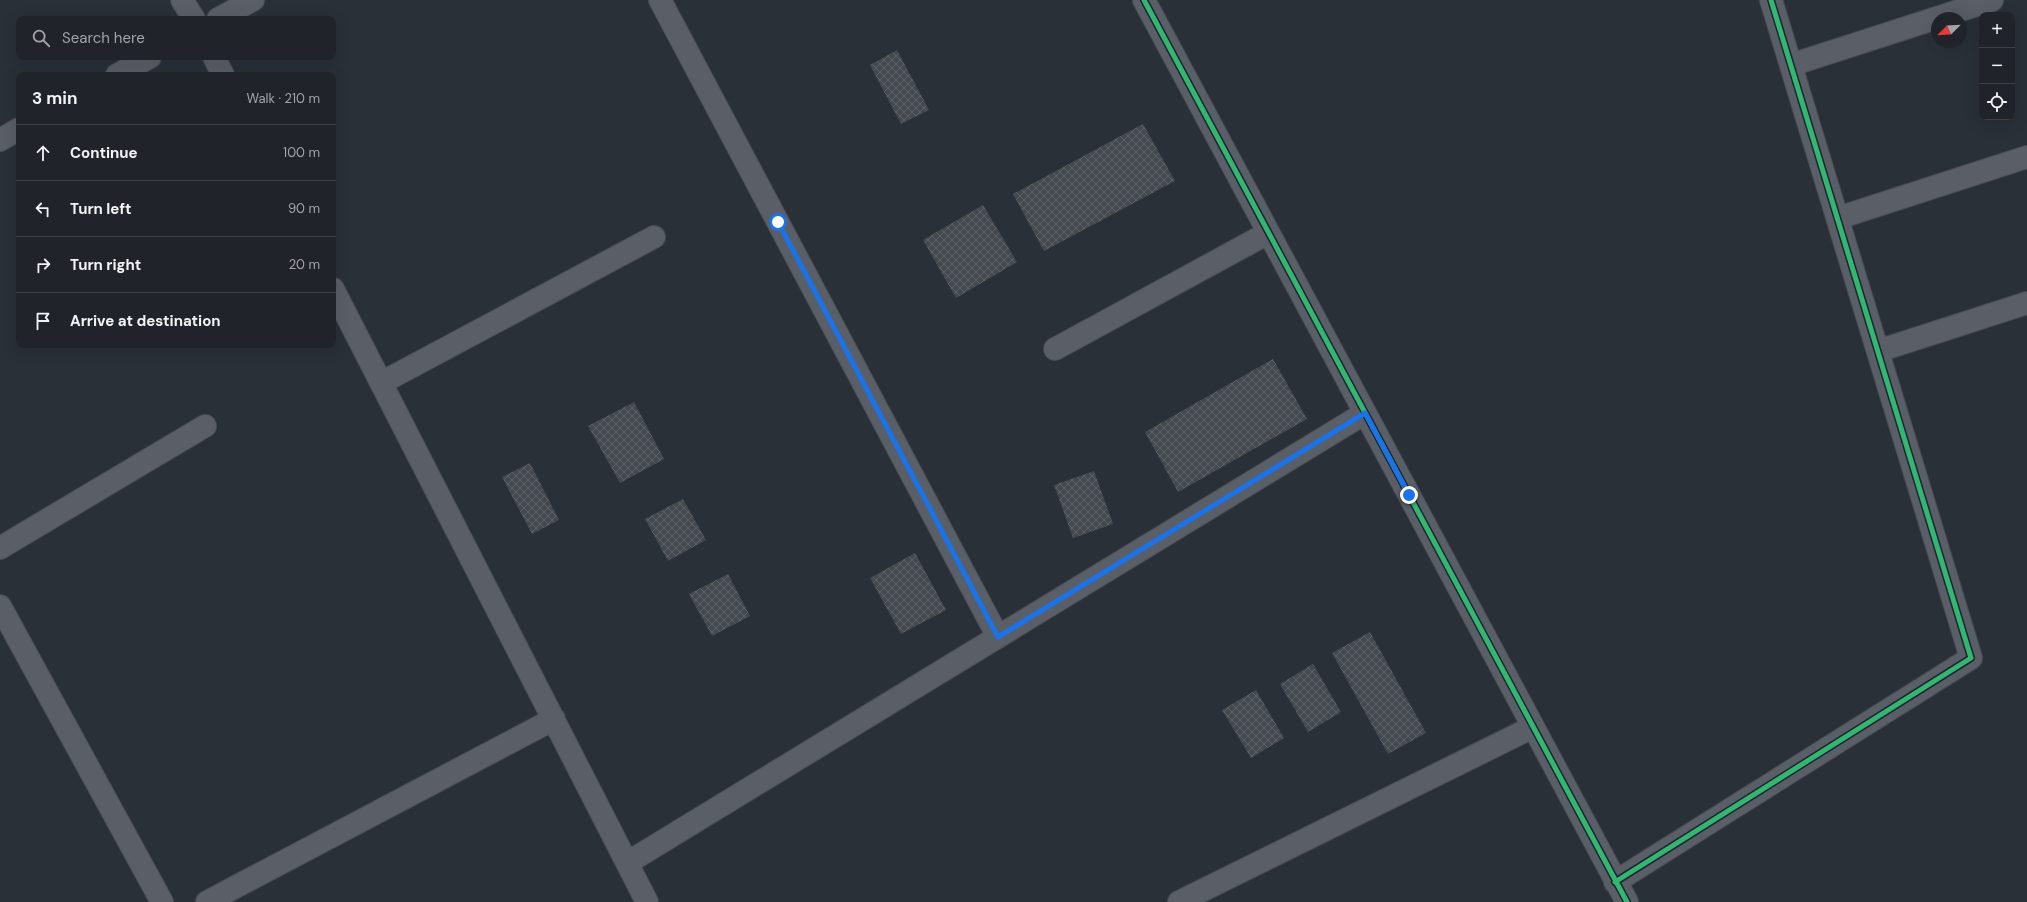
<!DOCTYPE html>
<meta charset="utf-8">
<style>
:root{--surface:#20242a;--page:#282c32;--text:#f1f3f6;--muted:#a2a4a8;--line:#3d4147}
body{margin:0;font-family:"DM Sans",sans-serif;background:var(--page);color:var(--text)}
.controls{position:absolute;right:12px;top:12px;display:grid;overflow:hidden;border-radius:8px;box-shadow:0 4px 16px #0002}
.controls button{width:36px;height:36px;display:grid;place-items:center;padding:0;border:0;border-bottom:1px solid var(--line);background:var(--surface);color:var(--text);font:20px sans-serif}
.compass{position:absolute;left:1931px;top:12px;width:36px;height:36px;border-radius:50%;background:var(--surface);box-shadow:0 4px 16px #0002;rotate:246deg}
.stop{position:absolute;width:12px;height:12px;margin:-9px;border:3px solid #1a73e8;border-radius:50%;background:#fff}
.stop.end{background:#1a73e8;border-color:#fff;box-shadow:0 1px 4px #0008}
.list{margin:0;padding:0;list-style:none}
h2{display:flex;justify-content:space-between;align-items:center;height:52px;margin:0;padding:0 16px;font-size:17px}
h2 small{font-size:13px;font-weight:400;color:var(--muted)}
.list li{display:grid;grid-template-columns:26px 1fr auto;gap:12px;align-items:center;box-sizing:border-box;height:56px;padding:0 16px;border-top:1px solid var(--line)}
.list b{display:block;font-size:15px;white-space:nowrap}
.list em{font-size:13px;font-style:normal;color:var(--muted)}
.icon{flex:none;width:22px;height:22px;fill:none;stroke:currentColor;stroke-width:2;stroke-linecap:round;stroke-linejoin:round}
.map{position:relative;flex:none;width:2027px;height:902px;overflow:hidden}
.search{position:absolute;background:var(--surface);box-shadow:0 4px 16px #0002;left:16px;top:16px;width:320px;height:44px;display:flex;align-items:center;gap:10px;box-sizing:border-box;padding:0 14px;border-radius:8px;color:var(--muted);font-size:15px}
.panel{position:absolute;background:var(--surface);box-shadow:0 4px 16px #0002;left:16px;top:72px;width:320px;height:276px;border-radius:8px}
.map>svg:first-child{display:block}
.building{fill:url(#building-cross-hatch)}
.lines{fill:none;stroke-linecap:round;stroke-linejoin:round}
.minor-casing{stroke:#484c53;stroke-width:24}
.minor{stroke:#5a5e66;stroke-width:22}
.cycleway-casing{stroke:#1d2633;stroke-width:8}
.cycleway{stroke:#33b770;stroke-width:5}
.route{stroke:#1a73e8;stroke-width:5}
</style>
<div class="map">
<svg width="2027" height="902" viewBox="0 0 2027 902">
<defs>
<pattern id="building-cross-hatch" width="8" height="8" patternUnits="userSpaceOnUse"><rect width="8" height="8" fill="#444950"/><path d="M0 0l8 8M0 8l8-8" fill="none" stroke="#5d6168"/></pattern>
</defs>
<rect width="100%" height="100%" fill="#2a3038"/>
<path class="building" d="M897 50 929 110 901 124 870 65Z
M1143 124 1175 181 1044 251 1013 194Z
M983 205 1017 262 956 298 923 240Z
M1273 359 1307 419 1178 492 1145 432Z
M634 402 664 459 620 483 588 426Z
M530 463 559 520 532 534 502 477Z
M1094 471 1113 524 1073 538 1054 485Z
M683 499 706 540 668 561 645 519Z
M915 553 946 610 901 634 870 578Z
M728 574 750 616 712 636 689 594Z
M1370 632 1426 733 1388 754 1332 653Z
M1313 664 1341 712 1308 732 1280 684Z
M1256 690 1284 738 1251 758 1222 710Z"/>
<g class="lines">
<g class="minor-casing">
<path id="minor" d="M182 0 194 19
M660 0 998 637
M1144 0 1627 902
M218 19 253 0
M214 57 223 75
M1791 65 1992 0
M117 75 150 57
M0 140 19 129
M1838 218 2027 157
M333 289 647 902
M1055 349 1268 233
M1878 351 2027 303
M381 383 654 237
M0 548 205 426
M0 606 162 902
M627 863 1365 413
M1615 882 1971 658 1771 0
M207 902 554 719
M1179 902 1533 727"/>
</g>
<use href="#minor" class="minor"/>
<g class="cycleway-casing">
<path id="cycleway" d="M1144 0 1627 902
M1615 882 1971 658 1771 0"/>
</g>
<use href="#cycleway" class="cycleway"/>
</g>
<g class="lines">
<path class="route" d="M778 222 998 637 1365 413 1409 495"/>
</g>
</svg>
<div class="controls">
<button>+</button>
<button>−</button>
<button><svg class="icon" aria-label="locate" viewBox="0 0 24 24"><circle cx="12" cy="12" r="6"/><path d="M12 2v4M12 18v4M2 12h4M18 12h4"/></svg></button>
</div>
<svg class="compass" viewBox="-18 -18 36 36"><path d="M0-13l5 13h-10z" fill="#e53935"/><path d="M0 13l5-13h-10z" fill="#a2a4a8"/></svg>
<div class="stop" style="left:778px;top:222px"></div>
<div class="stop end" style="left:1409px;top:495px"></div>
<div class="search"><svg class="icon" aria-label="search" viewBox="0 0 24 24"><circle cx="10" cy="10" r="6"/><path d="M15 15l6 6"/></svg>Search here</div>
<section class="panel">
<h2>3 min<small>Walk · 210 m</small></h2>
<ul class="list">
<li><svg class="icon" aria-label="ahead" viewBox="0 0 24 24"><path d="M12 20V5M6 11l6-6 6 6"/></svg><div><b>Continue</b></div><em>100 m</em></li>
<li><svg class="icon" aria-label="left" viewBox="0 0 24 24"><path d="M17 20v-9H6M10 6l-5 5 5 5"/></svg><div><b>Turn left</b></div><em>90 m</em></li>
<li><svg class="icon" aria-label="right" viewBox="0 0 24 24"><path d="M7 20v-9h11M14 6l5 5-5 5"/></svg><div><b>Turn right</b></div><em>20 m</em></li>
<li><svg class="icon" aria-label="arrive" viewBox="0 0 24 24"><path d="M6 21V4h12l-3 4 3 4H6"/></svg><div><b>Arrive at destination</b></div></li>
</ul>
</section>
</div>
